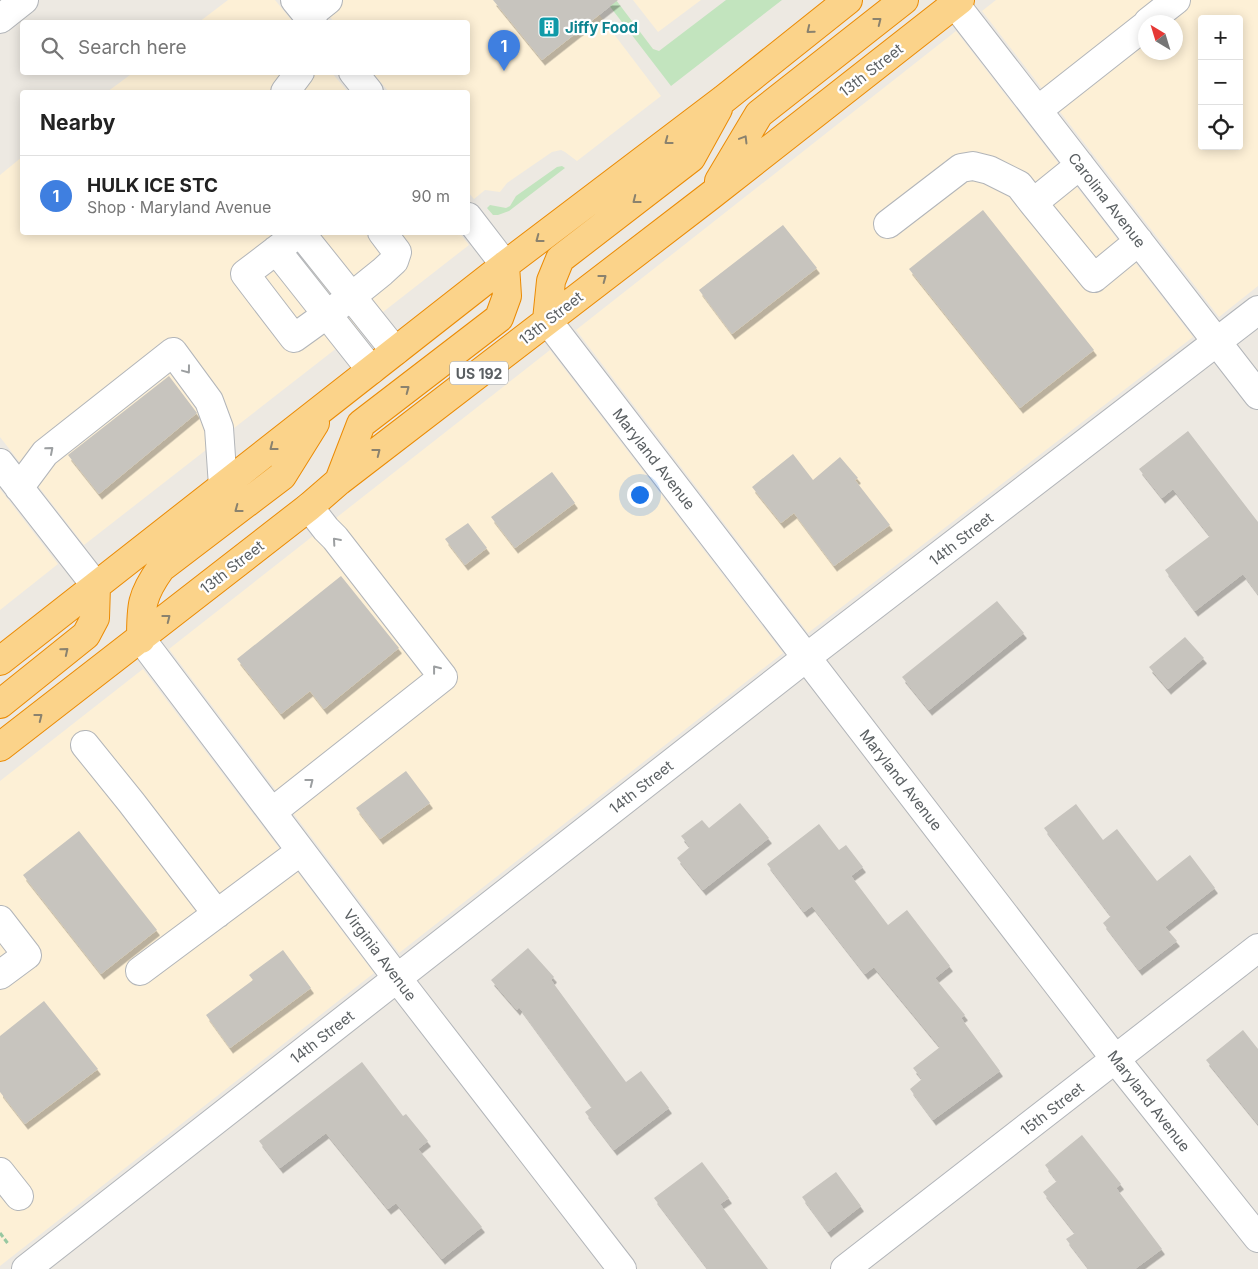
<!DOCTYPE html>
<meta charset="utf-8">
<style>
:root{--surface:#fff;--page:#f6f6f6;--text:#222;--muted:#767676;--line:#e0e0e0;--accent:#e62e33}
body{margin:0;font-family:Inter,sans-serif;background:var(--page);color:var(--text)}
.controls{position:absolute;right:15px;top:15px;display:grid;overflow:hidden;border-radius:5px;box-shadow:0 2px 12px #0003}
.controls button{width:45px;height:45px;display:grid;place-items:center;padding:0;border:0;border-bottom:1px solid var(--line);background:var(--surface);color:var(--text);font:25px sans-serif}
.compass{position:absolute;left:1138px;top:15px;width:45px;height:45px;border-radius:50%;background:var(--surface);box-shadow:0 2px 12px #0003;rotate:322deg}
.you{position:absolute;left:639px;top:494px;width:18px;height:18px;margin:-12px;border:4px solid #fff;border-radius:50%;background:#1a73e8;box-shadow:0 0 0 8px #1a73e833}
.badge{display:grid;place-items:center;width:32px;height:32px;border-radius:50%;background:var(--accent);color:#fff;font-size:16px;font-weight:700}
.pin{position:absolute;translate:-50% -41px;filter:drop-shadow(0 1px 2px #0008)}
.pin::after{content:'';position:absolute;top:26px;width:18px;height:15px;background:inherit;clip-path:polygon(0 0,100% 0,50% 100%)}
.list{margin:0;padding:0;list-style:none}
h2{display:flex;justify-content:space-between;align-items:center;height:65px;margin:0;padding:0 20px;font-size:21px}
h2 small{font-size:16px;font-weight:400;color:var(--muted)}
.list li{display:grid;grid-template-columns:32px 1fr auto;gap:15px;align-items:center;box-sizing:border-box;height:80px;padding:0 20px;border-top:1px solid var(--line)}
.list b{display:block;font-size:19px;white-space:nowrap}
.list p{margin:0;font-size:16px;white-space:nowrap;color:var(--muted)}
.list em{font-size:16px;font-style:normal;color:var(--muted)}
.icon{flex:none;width:28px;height:28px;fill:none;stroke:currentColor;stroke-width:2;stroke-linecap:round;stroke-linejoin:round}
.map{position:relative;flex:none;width:1258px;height:1269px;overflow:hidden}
.search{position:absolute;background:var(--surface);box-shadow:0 2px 12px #0003;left:20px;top:20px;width:450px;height:55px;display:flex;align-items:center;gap:12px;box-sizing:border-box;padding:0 18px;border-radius:5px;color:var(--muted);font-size:19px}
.panel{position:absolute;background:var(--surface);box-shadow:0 2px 12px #0003;left:20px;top:90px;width:450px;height:145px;border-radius:5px}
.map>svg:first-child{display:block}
.commercial{fill:#fdf0d6;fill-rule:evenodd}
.green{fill:#c2e4be}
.building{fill:#c7c4be;filter:url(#shadow)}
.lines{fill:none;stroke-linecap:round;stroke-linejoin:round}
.minor-casing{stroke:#b2b5b9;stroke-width:30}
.highway-casing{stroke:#eb8b04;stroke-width:30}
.path{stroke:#98c8a1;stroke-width:3;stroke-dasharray:5 2.5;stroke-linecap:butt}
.minor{stroke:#fff;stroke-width:28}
.highway{stroke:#fbd38a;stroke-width:28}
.oneway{stroke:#8a826e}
.oneway2{stroke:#9c9fa1}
.labels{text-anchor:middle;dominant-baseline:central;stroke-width:4.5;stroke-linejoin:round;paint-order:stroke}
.shield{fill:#fff;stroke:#8c8f91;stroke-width:1}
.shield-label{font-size:14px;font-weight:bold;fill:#5a5f62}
.culture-label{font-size:15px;font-weight:bold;fill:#0d838f;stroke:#fff;text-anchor:start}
.street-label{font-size:15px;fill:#5a5f62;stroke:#fff}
</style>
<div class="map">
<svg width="1258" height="1269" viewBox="0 0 1258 1269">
<defs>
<filter id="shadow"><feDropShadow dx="3" dy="5.5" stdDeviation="0" flood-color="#0004"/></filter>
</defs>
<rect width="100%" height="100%" fill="#ede9e2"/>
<path class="commercial" d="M228 0H275L293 22H199Z
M316 0H588L661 96 577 161 565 152 561 150 552 152 507 183 500 192 485 190 474 199 468 192V92H389L373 73 468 72V22H334Z
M633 0H701L658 32Z
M996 0H1258V286L1219 317 982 11ZM1202 19H1239V146H1202ZM1146 22H1176V52H1146Z
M956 31 1193 337 808 633 576 330Z
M134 72 332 73 348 92H107Z
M22 157V232H459L469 245 84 545 0 437V175Z
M550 350 783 653 399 953 169 649Z
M0 489 58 564 0 610Z
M143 669 374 973 0 1266V781Z"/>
<path class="green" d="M605 0H616L653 49 659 51 726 0H782L671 86Z
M562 166 565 168 509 211 498 215H493L487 208 490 205 506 208 510 206 516 196 557 167Z"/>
<path class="building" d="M493 0H618L542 60Z
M983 210 1094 350 1020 408 909 269Z
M783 225 817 268 732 334 699 290Z
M169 376 197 413 99 494 68 455Z
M1188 431 1258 522V594L1243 574 1195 611 1165 570 1210 536 1173 489 1162 498 1139 469Z
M793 454 813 480 840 457 858 478 855 480 890 525 834 566 794 513 781 523 752 487Z
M552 472 575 503 515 548 491 517Z
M468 523 487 548 465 565 445 539Z
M341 576 399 648 324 709 310 691 281 714 237 659Z
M997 601 1024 633 929 710 902 677Z
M1185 637 1204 658 1168 689 1149 667Z
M406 771 430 803 380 839 356 808Z
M740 803 769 838 703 890 677 858 690 847 681 836 702 820 709 828Z
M1076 804 1103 840 1117 829 1157 881 1190 855 1215 888 1165 927 1177 941 1139 970 1103 923 1111 916 1044 828Z
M819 824 839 850 846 845 863 867 851 876 888 925 907 910 950 966 935 978 965 1015 961 1018 1000 1071 933 1120 910 1089 922 1079 913 1068 940 1047 874 967 865 974 812 906 804 912 767 864Z
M79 831 157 930 101 974 23 875Z
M528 948 554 977 551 980 626 1082 641 1071 669 1108 614 1150 585 1112 592 1107 519 1007 517 1010 491 980Z
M283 950 311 988 230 1048 206 1015 253 980 249 975Z
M44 1001 98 1069 25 1124 0 1092V1036Z
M1243 1030 1258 1049V1124L1206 1060Z
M362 1062 403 1116 406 1114 428 1141 418 1149 482 1227 442 1259 396 1203 388 1209 326 1133 280 1168 259 1141Z
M1082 1135 1121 1184 1116 1188 1162 1249 1135 1269H1089L1066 1239 1075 1233 1043 1192 1057 1181 1045 1165Z
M702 1162 729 1198 720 1204 768 1269H708L654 1198Z
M836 1172 861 1206 828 1232 802 1197Z"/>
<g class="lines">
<g class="minor-casing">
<path id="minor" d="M295 0 313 22
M955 4 1258 395
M308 16 328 0
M0 19 24 0
M1148 22 1176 0
M353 72 369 92
M285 92 300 72
M1038 110 1146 25
M1080 165 1033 203 1094 278 1139 241
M468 217 505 265
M888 224 961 168 973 166 989 170 1019 185 1033 203
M300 232 245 274 294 338 351 297 382 272 394 261 397 252 382 232
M300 232 395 351
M276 250 371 370
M547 320 1116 1060 1258 1238
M0 463 96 586
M19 488 45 453 173 352 209 401 219 428 223 486
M141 639 397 978 622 1269
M85 745 131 802 217 914
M272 812 443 677 335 538 326 529 309 507
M0 920 27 955 0 975
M140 971 301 851
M0 1172 19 1196
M26 1269 807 657 1258 310
M845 1269 1258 948"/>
</g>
<g class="highway-casing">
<path id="highway" d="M719 181 759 114 904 0
M547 320 551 281 560 259 691 158 718 109
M339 481 361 424 499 318 507 296 505 265
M141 639C141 606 141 596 161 568L282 476 315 423
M0 661 505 265 724 99 848 0
M0 704 86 635 95 618 96 586
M0 747 309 507 339 481 710 196 960 0"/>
</g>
<path class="path" d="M0 1233 9 1245"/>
<use href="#minor" class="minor"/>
<use href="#highway" class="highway"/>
</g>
<defs><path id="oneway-chevron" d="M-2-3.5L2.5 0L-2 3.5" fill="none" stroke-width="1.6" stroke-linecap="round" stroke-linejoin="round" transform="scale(1.25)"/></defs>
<g class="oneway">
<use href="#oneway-chevron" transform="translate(878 21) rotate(-38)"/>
<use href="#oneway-chevron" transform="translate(810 30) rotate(141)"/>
<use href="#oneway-chevron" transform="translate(744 139) rotate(-59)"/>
<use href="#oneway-chevron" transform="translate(668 141) rotate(143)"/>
<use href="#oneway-chevron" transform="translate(636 200) rotate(142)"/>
<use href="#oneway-chevron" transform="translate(539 239) rotate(143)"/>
<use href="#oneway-chevron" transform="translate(603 278) rotate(-37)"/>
<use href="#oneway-chevron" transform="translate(406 389) rotate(-37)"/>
<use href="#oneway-chevron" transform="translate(273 447) rotate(142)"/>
<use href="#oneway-chevron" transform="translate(377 452) rotate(-38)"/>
<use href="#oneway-chevron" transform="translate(238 509) rotate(143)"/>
<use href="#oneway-chevron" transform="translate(167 618) rotate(-38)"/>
<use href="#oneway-chevron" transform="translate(65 651) rotate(-39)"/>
<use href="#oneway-chevron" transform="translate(39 717) rotate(-38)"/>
</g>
<g class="oneway2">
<use href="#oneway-chevron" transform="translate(187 370) rotate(53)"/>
<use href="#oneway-chevron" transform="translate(50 450) rotate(-41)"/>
<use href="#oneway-chevron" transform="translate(336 541) rotate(-131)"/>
<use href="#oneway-chevron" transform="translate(436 669) rotate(-128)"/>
<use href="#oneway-chevron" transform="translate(310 782) rotate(-38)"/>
</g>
<defs>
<g id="building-square" transform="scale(1.125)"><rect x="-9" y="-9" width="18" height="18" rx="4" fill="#0f9aa8" stroke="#fff"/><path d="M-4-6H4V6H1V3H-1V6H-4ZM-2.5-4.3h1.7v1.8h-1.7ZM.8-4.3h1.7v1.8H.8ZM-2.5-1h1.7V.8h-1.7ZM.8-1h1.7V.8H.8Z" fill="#fff"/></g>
</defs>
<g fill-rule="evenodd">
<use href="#building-square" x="549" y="27"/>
</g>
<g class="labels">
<rect class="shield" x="450" y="361.5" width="58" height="23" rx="4"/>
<g class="shield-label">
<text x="479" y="373">US 192</text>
</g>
<g class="culture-label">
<text x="565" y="27">Jiffy Food</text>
</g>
<g class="street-label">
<text transform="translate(871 70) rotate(-38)">13th Street</text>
<text transform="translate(1107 200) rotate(52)">Carolina Avenue</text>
<text transform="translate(551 318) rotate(-38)">13th Street</text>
<text transform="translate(654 459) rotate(52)">Maryland Avenue</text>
<text transform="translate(961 539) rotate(-38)">14th Street</text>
<text transform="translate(232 567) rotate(-38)">13th Street</text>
<text transform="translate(901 780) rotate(52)">Maryland Avenue</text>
<text transform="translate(641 787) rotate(-38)">14th Street</text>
<text transform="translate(380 955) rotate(53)">Virginia Avenue</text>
<text transform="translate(322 1037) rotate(-38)">14th Street</text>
<text transform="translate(1149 1101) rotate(52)">Maryland Avenue</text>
<text transform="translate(1052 1109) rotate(-38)">15th Street</text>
</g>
</g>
</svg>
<div class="controls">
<button>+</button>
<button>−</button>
<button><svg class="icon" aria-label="locate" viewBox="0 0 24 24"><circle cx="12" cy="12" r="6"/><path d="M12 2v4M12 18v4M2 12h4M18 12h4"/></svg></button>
</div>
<svg class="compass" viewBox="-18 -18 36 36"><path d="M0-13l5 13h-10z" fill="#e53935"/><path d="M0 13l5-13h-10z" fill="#767676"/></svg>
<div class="you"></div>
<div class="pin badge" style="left:504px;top:71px;background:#3f7fe0">1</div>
<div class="search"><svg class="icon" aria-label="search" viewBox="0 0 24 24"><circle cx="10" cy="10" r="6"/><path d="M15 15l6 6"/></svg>Search here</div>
<section class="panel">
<h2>Nearby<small></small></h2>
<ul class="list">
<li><span class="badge" style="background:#3f7fe0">1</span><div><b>HULK ICE STC</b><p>Shop · Maryland Avenue</p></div><em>90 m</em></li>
</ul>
</section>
</div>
